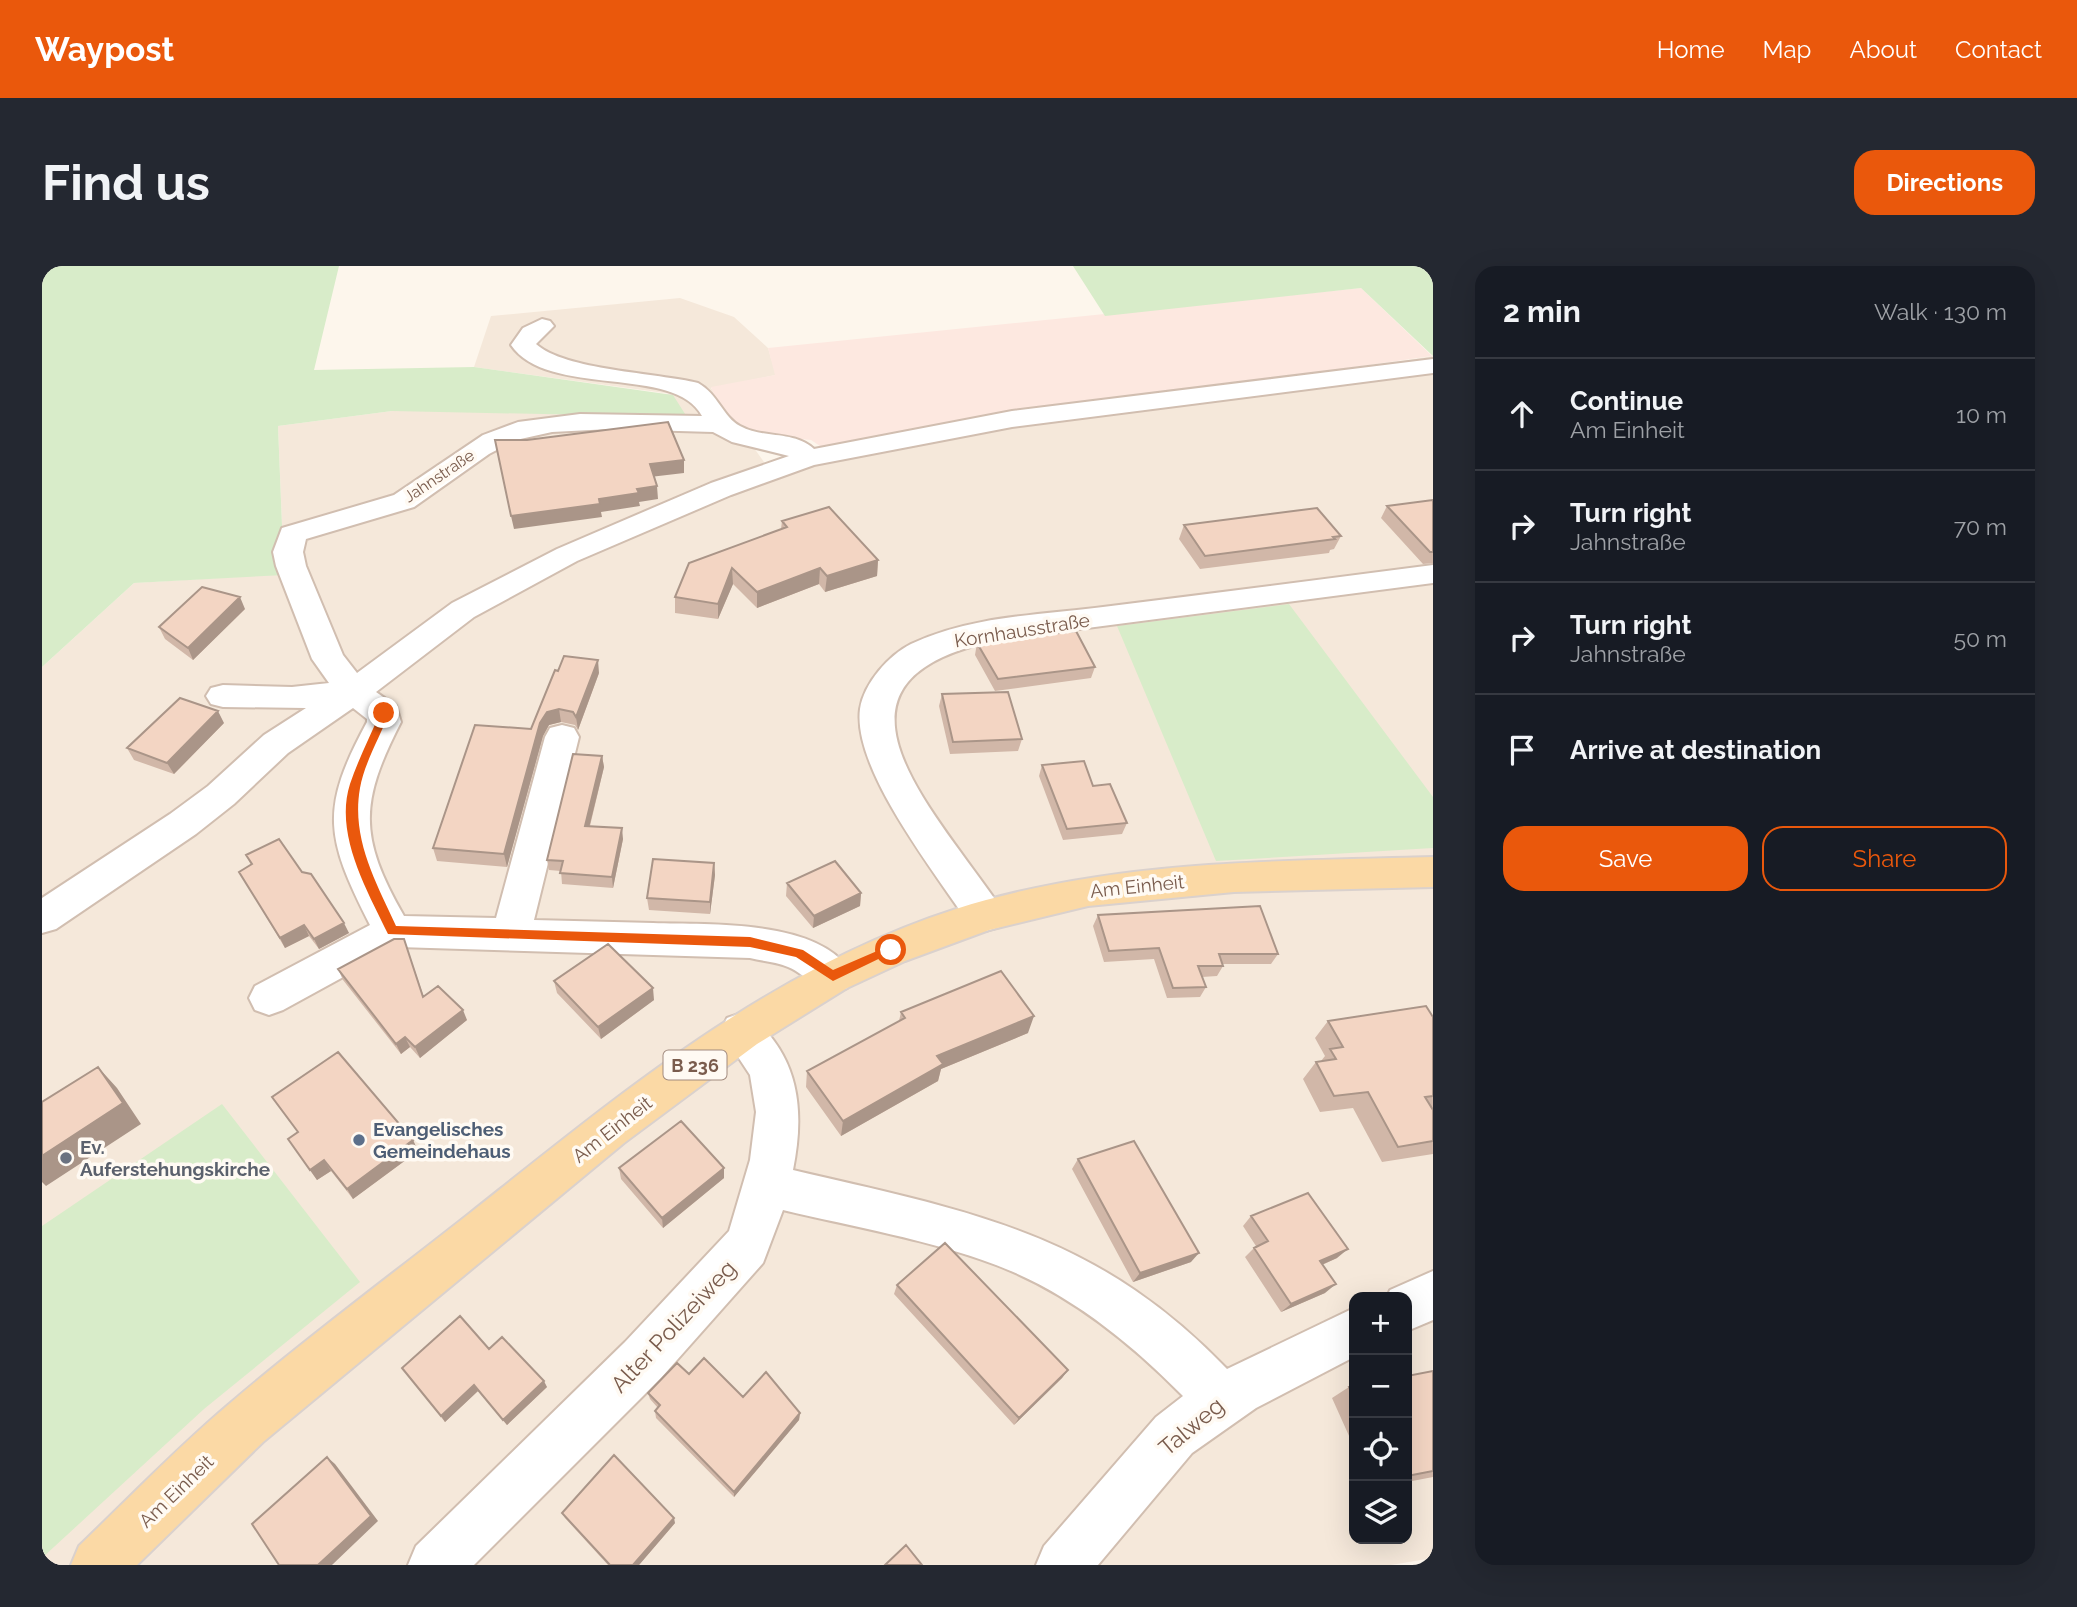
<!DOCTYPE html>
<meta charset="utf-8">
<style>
:root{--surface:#171b24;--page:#242831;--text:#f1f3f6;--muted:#9ea1a6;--line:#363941;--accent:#ea580c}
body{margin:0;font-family:Raleway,sans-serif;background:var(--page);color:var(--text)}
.controls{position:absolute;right:21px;bottom:21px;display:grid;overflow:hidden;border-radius:14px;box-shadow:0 7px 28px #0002}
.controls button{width:63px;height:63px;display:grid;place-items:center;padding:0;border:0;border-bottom:2px solid var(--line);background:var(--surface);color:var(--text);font:35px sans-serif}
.stop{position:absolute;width:21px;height:21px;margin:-16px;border:5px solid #ea580c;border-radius:50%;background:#fff}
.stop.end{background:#ea580c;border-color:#fff;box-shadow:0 2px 7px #0008}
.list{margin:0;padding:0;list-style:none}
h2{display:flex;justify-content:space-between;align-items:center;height:91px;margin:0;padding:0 28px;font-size:30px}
h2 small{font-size:23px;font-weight:400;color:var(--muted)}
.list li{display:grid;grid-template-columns:46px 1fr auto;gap:21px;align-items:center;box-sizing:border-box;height:112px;padding:0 28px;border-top:2px solid var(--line)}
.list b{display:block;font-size:26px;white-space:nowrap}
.list p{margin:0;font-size:23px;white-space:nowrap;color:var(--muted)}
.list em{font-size:23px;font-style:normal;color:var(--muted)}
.actions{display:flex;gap:14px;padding:21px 28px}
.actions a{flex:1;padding:16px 0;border:2px solid var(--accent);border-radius:21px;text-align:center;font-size:24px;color:var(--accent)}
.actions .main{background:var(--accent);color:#fff}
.icon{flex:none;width:38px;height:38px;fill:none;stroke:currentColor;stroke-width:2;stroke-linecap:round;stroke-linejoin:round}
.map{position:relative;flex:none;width:1391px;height:1299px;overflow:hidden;border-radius:21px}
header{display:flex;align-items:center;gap:42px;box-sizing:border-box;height:98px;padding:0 35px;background:var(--accent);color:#fff}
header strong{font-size:33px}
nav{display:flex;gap:38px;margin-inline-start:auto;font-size:24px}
.intro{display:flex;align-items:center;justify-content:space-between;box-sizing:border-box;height:168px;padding:0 42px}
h1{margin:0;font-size:49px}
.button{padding:18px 32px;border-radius:21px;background:var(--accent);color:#fff;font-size:24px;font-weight:700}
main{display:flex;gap:42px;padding:0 42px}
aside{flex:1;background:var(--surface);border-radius:21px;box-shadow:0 7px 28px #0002}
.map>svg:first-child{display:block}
.residential{fill:#f5e8da;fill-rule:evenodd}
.commercial{fill:#fde8e0}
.green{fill:#d8ecc9}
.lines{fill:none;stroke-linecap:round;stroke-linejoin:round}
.minor-casing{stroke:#d1beb0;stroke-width:4}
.major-casing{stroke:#dad1cd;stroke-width:4}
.minor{fill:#fff;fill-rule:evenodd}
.major{fill:#fbd9a5;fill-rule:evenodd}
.wall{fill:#d1b7a8}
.shaded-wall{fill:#aa9588}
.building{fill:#f3d5c3;stroke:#aa9588;stroke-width:2}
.route{fill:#ea580c}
.service-dot{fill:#5c6f8a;stroke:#fffaf3;stroke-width:2.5}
.worship-dot{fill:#6b7280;stroke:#fffaf3;stroke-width:2.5}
.labels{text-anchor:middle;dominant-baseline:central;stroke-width:7;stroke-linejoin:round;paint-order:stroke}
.far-street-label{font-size:16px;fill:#7a5c4d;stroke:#fffaf3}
.shield{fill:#fffaf3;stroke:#a28b7f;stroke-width:2}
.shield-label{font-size:18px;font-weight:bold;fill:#7a5c4d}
.street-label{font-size:19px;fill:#7a5c4d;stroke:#fffaf3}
.service-label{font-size:19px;font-weight:bold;fill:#4e5e75;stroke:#fffaf3;text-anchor:start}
.worship-label{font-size:19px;font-weight:bold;fill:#5b616d;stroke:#fffaf3;text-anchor:start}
.near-street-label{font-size:23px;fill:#7a5c4d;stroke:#fffaf3}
</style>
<header>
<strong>Waypost</strong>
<nav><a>Home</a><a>Map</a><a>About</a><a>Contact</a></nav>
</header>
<div class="intro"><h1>Find us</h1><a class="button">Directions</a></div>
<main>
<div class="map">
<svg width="1391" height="1299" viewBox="0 0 1391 1299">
<rect width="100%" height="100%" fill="#fdf6ec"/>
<path class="residential" d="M638 32 692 51 726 82 734 109 669 122 732 210 776 194 968 159 1391 90V1292L1349 1299H0V401L92 317 242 308 236 160 350 145 630 128 432 101 449 50ZM1312 1031H1365V1273H1312Z"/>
<path class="commercial" d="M1319 22 1390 90 968 150 781 182 769 174 702 168 683 157 669 121 733 109 726 82Z"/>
<path class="green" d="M0 0H297L272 104 432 101 631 129 645 151 350 145 236 160 242 309 92 317 0 401Z
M1031 0H1391V90L1319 22 1063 50Z
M1247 338 1391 531V582L1174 595 1075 360Z
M180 838 318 1016 162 1143 0 1292V960Z"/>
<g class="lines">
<g class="minor-casing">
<path id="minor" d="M500 53 508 55 512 60 494 78C522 104 616 107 656 117 676 128 681 151 698 160 721 173 751 164 772 183L970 145 1391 93V107L970 161 772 199 689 229 535 295 432 351 334 426 354 440 359 456C318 536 316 570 362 650L454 652 503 471 508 462 520 459 532 462 537 471 492 654C532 655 572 656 611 657 666 659 782 652 811 710L805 722C775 732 770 711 746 701 735 696 720 695 708 692L356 681 241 744 227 749 213 744 207 732 213 720 328 659C283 571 278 543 325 456V453L311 442 246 487 192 538 154 568 14 663 0 667V632L128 548 166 520 222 469 264 442 181 441 169 438 164 430 169 422 181 419 250 421 287 417 270 393 234 300 231 286 240 262 352 229 441 169 476 156 538 148 660 150C633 98 506 133 469 79L481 62ZM568 163 671 166 690 176 747 190 669 217 515 283 410 337 315 407 301 389 264 300 261 286 264 273 372 241 447 188 474 174 510 166Z
M1391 299V317L968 372C758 408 885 535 957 639L962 650 957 661 943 665 929 661C896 610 810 504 818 443 822 417 847 389 869 378 928 350 997 349 1061 341 1171 328 1281 313 1391 299Z
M700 747C716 753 722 761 732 775 760 813 760 859 751 904 926 945 1054 966 1185 1103L1312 1042V1091L1214 1142 1150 1187 1056 1299H994L1002 1280 1114 1151 1141 1130C1088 1076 1026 1026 954 999 885 973 812 961 741 944L721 997 619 1112 432 1299H366L374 1280 583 1076 687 965 708 894 714 846 708 809 679 765 685 752Z
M1391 1005V1054L1365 1065V1031H1345L1348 1024Z"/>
</g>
<g class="major-casing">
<path id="major" d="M1391 591V621L1192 626 1046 640 947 664 863 695 805 722 715 778 582 877 221 1176 95 1299H29L37 1280C86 1233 134 1183 186 1139 264 1072 347 1011 428 947 588 820 743 690 944 634 1090 594 1241 595 1391 591Z"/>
</g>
<use href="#minor" class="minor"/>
<use href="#major" class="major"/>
</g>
<path class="wall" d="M1391 234V297L1381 298 1339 252 1345 240Z
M740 255 836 294 835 310 783 326 777 318 715 342 691 318 676 353 633 347V331L739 263Z
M1142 259 1299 270 1292 283 1288 284 1287 287 1158 303 1137 273Z
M203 343 151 394 123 373 117 361Z
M935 377 1053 401 1049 412 953 425 933 389Z
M557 407 536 464 533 459 519 456 507 459 501 470 465 601 395 595 391 582 489 463Z
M900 428 980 473 976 485 908 488 897 440Z
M182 457 132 508 92 494 85 482Z
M560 490 562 501 548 560 581 573 571 622 520 618 519 605 507 604 505 594Z
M1000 499 1051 520 1085 557 1080 568 1021 574 997 510Z
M204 589 260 606 307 667 277 683 267 670 243 682 197 606 209 599Z
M672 597 673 609 668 648 607 644 605 632Z
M745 617 819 627 818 640 771 662 744 630Z
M1056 649 1236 688 1229 698H1181V700L1175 710 1160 711 1164 721 1158 731 1125 732 1112 693 1062 696 1051 660Z
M362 673 382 731 425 754 378 792 368 781 359 788 301 714 296 703Z
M512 715 612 734 559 773 515 727Z
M859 746 986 767 899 803 896 815 799 870 764 821 765 805 857 755Z
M1391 751V888L1340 896 1311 842 1278 846 1261 813 1274 796 1279 795 1283 790 1273 772 1286 755Z
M230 831 371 874 376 885 311 933 289 905 275 914 246 873 256 866Z
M1036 893 1149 996 1091 1016 1030 903Z
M577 902 682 912 621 962 579 913Z
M1209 950 1295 992 1280 999 1283 1027 1239 1046 1203 991 1214 980 1201 960Z
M855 1019 1026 1104 1020 1112 972 1159 852 1028Z
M447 1083 505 1121 465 1159 436 1125 403 1156 360 1102Z
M1391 1105V1211L1365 1216V1110Z
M647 1108 701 1131 758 1147 757 1154 692 1231 614 1152 613 1145 616 1142 608 1133 606 1127Z
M1312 1120V1181L1290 1132 1307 1121Z
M520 1247 633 1257 597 1299H566L523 1252Z"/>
<path class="shaded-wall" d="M642 194V207L608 211V198Z
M615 220 616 233 597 236 598 240 559 246 560 251 472 263 469 250 557 233 595 223Z
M836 294 835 310 783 326 785 310Z
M690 302 691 318 676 353V338Z
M778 302 777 318 715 342V326Z
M198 331 203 343 151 394 146 382Z
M556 394 557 407 536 464 534 451Z
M517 443 519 456 507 459 501 470 465 601 462 588 498 457 505 446Z
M176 445 182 457 132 508 125 497Z
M560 490 562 501 545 570 543 560Z
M580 562 581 573 571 622 570 611Z
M672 597 673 609 668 648V636Z
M819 627 818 640 771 662 772 650Z
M302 657 307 667 277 683 272 673Z
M262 659 267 670 243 682 238 672Z
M611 722 612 734 559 773 556 761Z
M421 744 425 754 378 792 373 781Z
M992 750 986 767 899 803 896 815 799 870 801 855 895 790Z
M363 771 368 781 359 788 354 778Z
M56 801 75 822 99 858 4 920 0 916V890Z
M371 874 376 885 311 933 305 923Z
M282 894 289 905 275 914 268 904Z
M682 902V912L621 962 620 952Z
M1306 983 1295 992 1268 1004 1278 995Z
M1157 987 1149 996 1091 1016 1098 1007Z
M1294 1018 1283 1027 1239 1046 1249 1038Z
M1026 1104 1020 1112 972 1159 977 1152Z
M502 1115 505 1121 465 1159 461 1154Z
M432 1119 436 1125 403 1156 399 1150Z
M758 1147 757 1154 692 1231V1226Z
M285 1191 293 1198 336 1255 290 1299H276Z
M632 1252 633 1257 597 1299H591Z"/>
<path class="building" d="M626 156 642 194 608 198 615 220 595 223 597 227 557 233 558 238 469 250 453 174H485Z
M1391 234V286H1388L1345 240Z
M787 241 836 294 785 310 778 302 715 326 690 302 676 338 633 331 647 297 745 261 740 255Z
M1275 242 1299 270 1291 271 1293 273 1163 290 1142 259Z
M160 321 198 331 146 382 117 361Z
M1034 365 1053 401 956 413 935 377Z
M522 390 556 394 534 451 531 446 517 443 505 446 498 457 462 588 391 582 433 459 489 463 513 404 516 405Z
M966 426 980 473 911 476 900 428Z
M138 432 176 445 125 497 85 482Z
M531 488 560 490 543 560 580 562 570 611 518 607 521 595 505 594Z
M1042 495 1051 520 1068 518 1085 557 1025 563 1000 499Z
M237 573 260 606 269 608 302 657 272 673 262 659 238 672 197 606 210 598 204 589Z
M611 593 672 597 668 636 605 632Z
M793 595 819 627 772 650 745 617Z
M1218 640 1236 688H1177L1181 700H1156L1164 721 1131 722 1117 682 1067 685 1056 649Z
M352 673H362L381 731 396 720 421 744 373 781 363 771 354 778 296 703Z
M566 678 611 722 556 761 512 715Z
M959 705 992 750 895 790 901 798 801 855 765 805 863 752 859 746Z
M1384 740 1391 751V830L1383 831 1391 844V875L1356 881 1326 826 1292 830 1274 796 1294 793 1288 783 1301 781 1286 755Z
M296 786 371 874 305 923 282 894 268 904 246 873 256 866 230 831Z
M56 801 81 837 0 890V836Z
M639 855 682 902 620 952 577 902Z
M1092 875 1157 987 1098 1007 1036 893Z
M1266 927 1306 983 1278 995 1294 1018 1249 1038 1212 982 1226 975 1209 950Z
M903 977 1026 1104 977 1152 855 1019Z
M418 1050 447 1083 460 1071 502 1115 461 1154 432 1119 399 1150 360 1102Z
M662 1092 701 1131 724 1106 758 1147 692 1226 613 1145 618 1139 606 1127 635 1097 647 1108Z
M1391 1105V1205L1365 1210V1110Z
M1312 1120V1133L1307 1121Z
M572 1189 632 1252 591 1299H568L520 1247Z
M285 1191 329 1250 276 1299H237L210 1258Z
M864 1279 880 1299H843Z"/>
<path class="route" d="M342 444 347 447C338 471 322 498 318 522 309 573 334 616 354 660L708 671 761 684 791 704 849 679 855 684 791 715 754 691 708 681 346 668C325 624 292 568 308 518 316 494 328 471 338 447Z"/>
<circle class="service-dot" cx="317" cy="874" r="7"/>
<circle class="worship-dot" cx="24" cy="892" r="7"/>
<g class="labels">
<g class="far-street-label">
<text transform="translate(397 210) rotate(-34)">Jahnstraße</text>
</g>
<rect class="shield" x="621.5" y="784.5" width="63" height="29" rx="5"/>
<g class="shield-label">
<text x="653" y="799">B 236</text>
</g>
<g class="street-label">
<text transform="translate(980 364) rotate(-9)">Kornhausstraße</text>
<text transform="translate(1095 620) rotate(-6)">Am Einheit</text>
<text transform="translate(570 863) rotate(-38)">Am Einheit</text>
<text transform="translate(134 1225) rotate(-44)">Am Einheit</text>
</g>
<g class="service-label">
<text x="331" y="863">Evangelisches<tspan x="331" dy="22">Gemeindehaus</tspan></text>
</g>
<g class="worship-label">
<text x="38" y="881">Ev.<tspan x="38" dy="22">Auferstehungskirche</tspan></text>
</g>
<g class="near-street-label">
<text transform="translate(631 1060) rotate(-47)">Alter Polizeiweg</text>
<text transform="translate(1149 1160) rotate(-40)">Talweg</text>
</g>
</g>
</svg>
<div class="controls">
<button>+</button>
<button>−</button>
<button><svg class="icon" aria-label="locate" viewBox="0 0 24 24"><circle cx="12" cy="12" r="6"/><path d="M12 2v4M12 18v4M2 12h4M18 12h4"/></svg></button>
<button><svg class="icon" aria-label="layers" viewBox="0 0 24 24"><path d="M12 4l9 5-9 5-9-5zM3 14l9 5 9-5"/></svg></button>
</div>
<div class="stop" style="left:849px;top:684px"></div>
<div class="stop end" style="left:342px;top:447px"></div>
</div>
<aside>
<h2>2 min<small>Walk · 130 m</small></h2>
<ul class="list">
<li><svg class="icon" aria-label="ahead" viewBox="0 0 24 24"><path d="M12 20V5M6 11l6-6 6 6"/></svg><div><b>Continue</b><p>Am Einheit</p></div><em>10 m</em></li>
<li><svg class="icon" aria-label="right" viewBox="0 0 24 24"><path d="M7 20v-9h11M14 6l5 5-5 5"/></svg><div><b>Turn right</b><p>Jahnstraße</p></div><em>70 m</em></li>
<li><svg class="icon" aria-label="right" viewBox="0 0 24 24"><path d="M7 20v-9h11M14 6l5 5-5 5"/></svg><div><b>Turn right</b><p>Jahnstraße</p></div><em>50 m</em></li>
<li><svg class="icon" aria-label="arrive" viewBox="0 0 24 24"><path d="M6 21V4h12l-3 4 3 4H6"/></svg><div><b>Arrive at destination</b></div></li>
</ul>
<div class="actions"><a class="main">Save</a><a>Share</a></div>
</aside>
</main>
